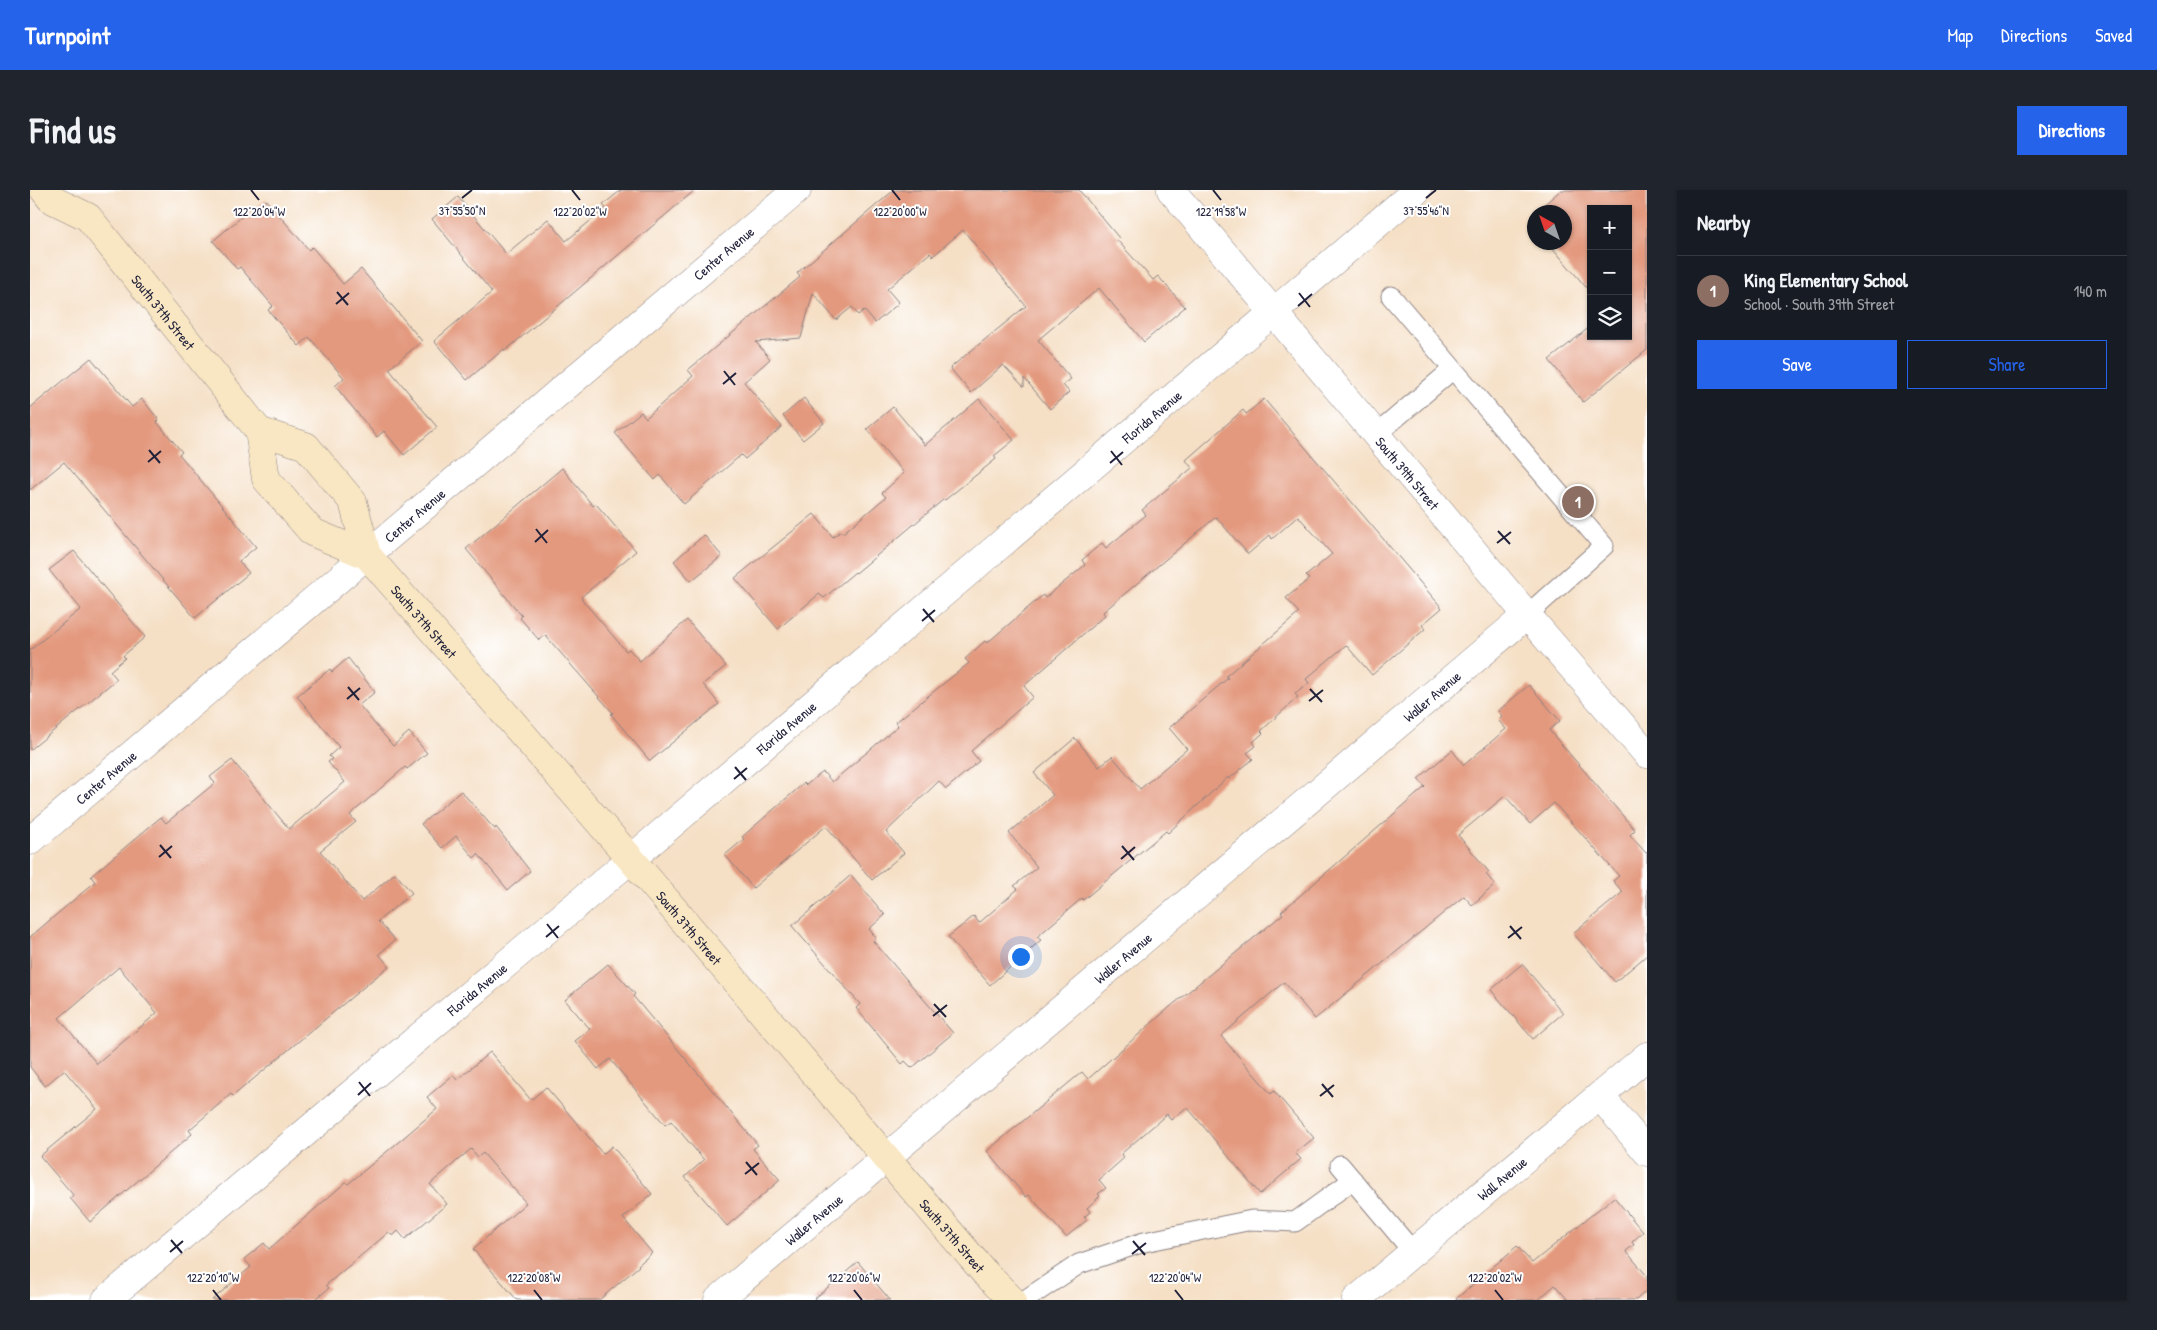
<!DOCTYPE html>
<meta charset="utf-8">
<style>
:root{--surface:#171b24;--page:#20242c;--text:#f1f3f6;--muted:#9ea1a6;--line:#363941;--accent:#2563eb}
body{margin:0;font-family:"Patrick Hand",sans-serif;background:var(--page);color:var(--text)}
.controls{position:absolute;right:15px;top:15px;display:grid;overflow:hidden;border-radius:0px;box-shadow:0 1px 4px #0004}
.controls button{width:45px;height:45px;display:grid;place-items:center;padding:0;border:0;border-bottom:1px solid var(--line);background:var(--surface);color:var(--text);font:25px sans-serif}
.compass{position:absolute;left:1497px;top:15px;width:45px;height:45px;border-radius:50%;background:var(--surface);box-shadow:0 1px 4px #0004;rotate:320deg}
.you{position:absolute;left:990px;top:766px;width:18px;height:18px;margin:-12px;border:4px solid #fff;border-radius:50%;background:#1a73e8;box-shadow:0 0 0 8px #1a73e833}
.badge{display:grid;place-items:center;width:32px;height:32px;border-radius:50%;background:var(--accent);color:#fff;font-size:16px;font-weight:700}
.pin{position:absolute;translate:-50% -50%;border:2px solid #fff;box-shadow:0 1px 5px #0006}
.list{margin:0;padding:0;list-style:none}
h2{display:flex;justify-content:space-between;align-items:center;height:65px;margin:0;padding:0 20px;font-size:21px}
h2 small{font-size:16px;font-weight:400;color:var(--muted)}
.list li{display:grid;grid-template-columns:32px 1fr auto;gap:15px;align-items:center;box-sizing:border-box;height:70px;padding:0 20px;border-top:1px solid var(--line)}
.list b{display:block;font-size:19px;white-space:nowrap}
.list p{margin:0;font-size:16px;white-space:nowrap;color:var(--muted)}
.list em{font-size:16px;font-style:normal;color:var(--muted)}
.actions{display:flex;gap:10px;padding:15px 20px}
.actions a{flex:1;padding:11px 0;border:1px solid var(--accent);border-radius:0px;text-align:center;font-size:18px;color:var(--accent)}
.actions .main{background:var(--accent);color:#fff}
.icon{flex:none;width:28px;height:28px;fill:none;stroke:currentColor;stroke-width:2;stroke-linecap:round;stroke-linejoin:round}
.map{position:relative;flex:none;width:1617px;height:1110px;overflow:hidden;border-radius:0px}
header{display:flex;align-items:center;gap:30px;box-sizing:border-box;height:70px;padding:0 25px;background:var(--accent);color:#fff}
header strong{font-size:24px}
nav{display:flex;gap:28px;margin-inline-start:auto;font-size:18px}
.intro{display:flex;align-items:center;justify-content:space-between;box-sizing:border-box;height:120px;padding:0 30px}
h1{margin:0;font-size:35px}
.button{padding:12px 22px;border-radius:0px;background:var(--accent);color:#fff;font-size:18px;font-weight:700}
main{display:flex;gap:30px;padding:0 30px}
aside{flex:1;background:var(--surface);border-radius:0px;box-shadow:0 1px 4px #0004}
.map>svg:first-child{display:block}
.building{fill:#e3997e;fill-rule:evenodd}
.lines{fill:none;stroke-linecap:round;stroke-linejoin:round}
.lane-casing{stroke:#8c8080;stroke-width:21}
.street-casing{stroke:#8c8080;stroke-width:29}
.secondary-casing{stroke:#8c8080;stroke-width:29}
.lane{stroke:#fff;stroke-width:19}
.street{stroke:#fff;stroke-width:28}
.secondary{stroke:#f9e7c3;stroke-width:28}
.ticks{fill:none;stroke:#22223b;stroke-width:2}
.labels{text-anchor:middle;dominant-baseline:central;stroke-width:4;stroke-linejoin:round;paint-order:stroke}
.street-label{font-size:14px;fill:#22223b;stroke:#fff}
.ticks-label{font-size:12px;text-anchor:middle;fill:#22223b;stroke:#fff;stroke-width:4;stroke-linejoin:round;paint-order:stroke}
</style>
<header>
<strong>Turnpoint</strong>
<nav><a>Map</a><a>Directions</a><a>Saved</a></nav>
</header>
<div class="intro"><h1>Find us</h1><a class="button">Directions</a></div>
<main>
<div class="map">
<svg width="1617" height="1110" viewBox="0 0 1617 1110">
<rect width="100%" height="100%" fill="#fff"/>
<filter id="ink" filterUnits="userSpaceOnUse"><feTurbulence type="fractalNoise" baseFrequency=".02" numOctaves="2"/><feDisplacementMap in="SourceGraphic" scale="10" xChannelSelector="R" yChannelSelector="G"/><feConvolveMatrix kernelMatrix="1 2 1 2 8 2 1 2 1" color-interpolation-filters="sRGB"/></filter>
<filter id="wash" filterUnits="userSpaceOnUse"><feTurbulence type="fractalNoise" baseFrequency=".0096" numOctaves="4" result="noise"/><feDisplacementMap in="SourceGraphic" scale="20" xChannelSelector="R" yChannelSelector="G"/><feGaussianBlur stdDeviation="1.12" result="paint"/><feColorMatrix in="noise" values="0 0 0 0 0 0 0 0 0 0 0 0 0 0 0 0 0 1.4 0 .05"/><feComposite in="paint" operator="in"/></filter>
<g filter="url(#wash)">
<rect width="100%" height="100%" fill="#f5dfc5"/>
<g id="blocks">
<path class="building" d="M591 0H665L475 161 474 159 437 190 404 151 462 102 402 29 428 7 476 64 518 29 536 51 576 18 573 15Z
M864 0H1049L1089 48 1087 50 1123 90 1128 86 1155 117 1114 152 1069 98 1008 150 1041 189 1033 195 1039 202 1020 219 994 188V197L973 175 941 203 920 178 996 116 933 40 903 66 900 63 857 99 869 113 845 133 834 120 828 125 822 117 806 130 783 103 771 148 726 152 740 169 714 192 752 237 715 269 711 265 654 314 630 285 625 290 585 243 611 222 616 228 663 186 658 180 770 87 767 83Z
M1531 0H1617V160L1553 212 1519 170 1561 136V146H1598V19H1561V103L1520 55 1523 52H1534V22H1514L1510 18Z
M236 10 279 60 282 57 313 94 331 79 392 151 359 179 407 237 374 265 354 241 347 247 305 196 314 188 279 147 269 156 238 120 243 116 210 77 207 79 183 51 215 24 216 26Z
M61 168 102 217 112 209 129 230 127 232 152 262 149 264 226 357 209 371 219 383 165 428 34 272 0 300V218Z
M774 208 794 233 773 250 753 226Z
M949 209 984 250 964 266 966 269 915 310 914 309 826 383 825 382 794 408 789 404 748 439 705 388 784 324 803 347 811 341 813 343 856 307 852 303 874 283 837 239 863 217 895 255Z
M1234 209 1412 418 1392 435 1395 439 1342 485 1316 455 1276 489 1279 493 1265 504 1268 507 1231 541 1233 543 1223 552 1226 556 1217 563 1223 569 1199 589 1198 587 1138 643 1136 641 1053 710 1052 708 1007 747 1011 750 960 795 918 747 944 726 949 733 988 699 984 696 1007 677 979 643 1023 605 1004 583 1045 548 1069 577 1082 566 1110 599 1157 559 1139 538 1198 488 1196 486 1269 423 1256 408 1279 389 1276 386 1302 364 1268 326 1242 349 1240 345 1218 364 1186 327 1073 422 1075 425 994 496 1003 507 941 561 949 571 916 599 909 591 856 642 874 663 842 690 796 636 723 698 695 665 714 649 712 647 774 593 776 595 793 582 802 592 868 536 866 532 939 473 935 469 955 451 957 453 1013 405 1015 408 1055 375 1052 370 1072 353 1076 358 1116 325 1112 320 1162 278 1156 270 1213 220 1216 224Z
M532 278 563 316 566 314 606 361 551 407 554 412 596 461 599 459 610 471 657 430 696 476 673 494 689 514 620 571 581 524 583 523 515 445 509 450 490 428 492 426 436 359Z
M674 345 692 366 661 391 644 371Z
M44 361 115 447 93 466 95 468 80 481 87 489 0 560V460L51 419 19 380Z
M318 468 345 502 329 515 363 556 379 542 397 563 377 579 375 577 320 625 326 632 290 661 332 711 365 683 382 703 348 731 365 750 349 764 359 776 203 906 201 904 159 940 162 944 60 1032 40 1008 44 1006 10 966 67 919 34 880 15 896 0 877V747L65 692 61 686 131 627 136 633 185 593 180 587 202 570 259 639 315 592 298 572 302 569 299 566 309 557 267 506 300 479 302 482ZM89 777 127 823 67 874 29 828Z
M1499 495 1530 531 1519 540 1605 640 1600 645 1616 663 1617 662V765L1585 792 1543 743 1593 702 1583 691 1589 686 1524 613 1500 634 1475 606 1428 645 1459 682 1456 684 1465 695 1442 715 1434 706 1285 829 1254 792 1191 846 1241 904 1244 901 1284 948 1265 963 1271 969 1230 1004 1157 917 1141 930 1137 924 1091 964 1094 968 1069 990 1076 998 1068 1004 1070 1006 1057 1018 1060 1022 1054 1027 1057 1030 1036 1047 999 1005 996 1007 957 961 1052 882 1058 889 1140 817 1253 724 1251 722 1395 597 1388 589 1422 560 1434 575 1476 539 1468 530 1472 526 1468 521Z
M431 601 459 633 465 639 466 637 500 681 478 700 448 664 444 668 426 646 412 658 391 634Z
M821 685 855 725 839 739 846 748 843 751 923 843 882 878 875 871 872 874 826 818 830 814 762 736Z
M578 774 605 804 603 806 728 955 723 959 750 990 697 1036 655 987 674 970 641 931 635 935 580 869 568 879 545 851 560 839 535 810Z
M1492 774 1533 823 1503 849 1461 800Z
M460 862 501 910 516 897 573 964 582 956 622 1004 593 1028 622 1063 608 1075 609 1076 569 1110H487L443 1059 496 1013 453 963 448 967 441 959 400 994 417 1014 375 1049 368 1041 363 1046 359 1042 296 1095 299 1098 285 1110H182L221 1077 214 1069 234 1053 239 1059 316 992 318 994 372 949 407 919 397 907 423 885 427 890Z
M1584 1007 1613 1042 1602 1052 1604 1055 1596 1061 1617 1086V1100L1606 1110H1538L1525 1095 1508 1110H1425L1487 1056 1502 1073Z
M828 1072 860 1110H783Z"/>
</g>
</g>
<g filter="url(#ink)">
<use href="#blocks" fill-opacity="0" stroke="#8c8080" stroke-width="1"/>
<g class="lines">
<g class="lane-casing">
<path id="lane" d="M1423 179 1574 356 1497 425
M1347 244 1423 179 1361 106
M1310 975 1383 1062
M995 1110 1049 1074 1114 1052 1222 1030 1265 1032 1323 990"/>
</g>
<g class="street-casing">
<g id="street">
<path id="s1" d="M1141 0 1497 425 1617 564"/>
<path id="s2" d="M0 651 767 0"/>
<path d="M1570 906 1617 962"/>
<path id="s3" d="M76 1110 601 669 1387 0"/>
<path id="s4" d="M688 1110 1497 425"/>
<path id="s5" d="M1326 1110 1617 866"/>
</g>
</g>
<g class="secondary-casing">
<g id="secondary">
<path id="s6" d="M14 0 21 9 58 27 229 241 236 289 282 342 337 365"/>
<path id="s7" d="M229 241 276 256 323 312 337 365 601 669 954 1082 982 1110"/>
</g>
</g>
<use href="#lane" class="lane"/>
<use href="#street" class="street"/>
<use href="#secondary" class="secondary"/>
</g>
</g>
<path class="ticks" d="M221 0 229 10M542 0 550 10M862 0 870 10M1183 0 1191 10M432 8 442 0M1396 8 1406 0M307 102 318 115M1269 103 1280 117M306 114 319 103M1268 116 1282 104M694 181 705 195M693 194 706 183M119 260 130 273M1081 261 1092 275M118 272 131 261M1080 273 1093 262M506 339 517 353M1468 341 1480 354M505 352 518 340M1467 353 1481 342M893 419 904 432M892 431 905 420M318 497 329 510M1280 499 1292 512M317 509 330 498M1279 511 1293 500M705 577 716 590M704 589 717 578M130 655 141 668M1092 656 1104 670M129 667 142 656M1091 669 1105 657M517 734 528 748M1480 736 1491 749M516 747 529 736M1478 748 1492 737M904 814 916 827M903 826 917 815M329 892 340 906M1292 894 1303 907M328 905 341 893M1290 906 1304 895M716 972 727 985M715 984 729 973M141 1050 152 1063M1103 1051 1115 1065M140 1062 153 1051M1102 1064 1116 1053M183 1100 191 1110M504 1100 512 1110M824 1100 832 1110M1145 1100 1153 1110M1465 1100 1473 1110"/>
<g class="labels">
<g class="street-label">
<text stroke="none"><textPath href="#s2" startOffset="909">Center Avenue</textPath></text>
<text stroke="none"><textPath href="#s6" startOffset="174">South 37th Street</textPath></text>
<text stroke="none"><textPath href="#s3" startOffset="1369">Florida Avenue</textPath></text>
<text stroke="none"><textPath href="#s1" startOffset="369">South 39th Street</textPath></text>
<text stroke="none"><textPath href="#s2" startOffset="504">Center Avenue</textPath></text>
<text stroke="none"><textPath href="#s7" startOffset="265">South 37th Street</textPath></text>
<text stroke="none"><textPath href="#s4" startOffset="935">Waller Avenue</textPath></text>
<text stroke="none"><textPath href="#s3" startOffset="889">Florida Avenue</textPath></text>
<text stroke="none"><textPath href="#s2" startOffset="99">Center Avenue</textPath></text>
<text stroke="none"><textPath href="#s7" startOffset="670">South 37th Street</textPath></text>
<text stroke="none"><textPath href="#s4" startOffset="530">Waller Avenue</textPath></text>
<text stroke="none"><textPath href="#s3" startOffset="484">Florida Avenue</textPath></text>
<text stroke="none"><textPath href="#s5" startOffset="190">Wall Avenue</textPath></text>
<text stroke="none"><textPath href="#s4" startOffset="125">Waller Avenue</textPath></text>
<text stroke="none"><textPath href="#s7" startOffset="1075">South 37th Street</textPath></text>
</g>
</g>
<g class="ticks-label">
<text x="432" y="25">37°55'50"N</text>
<text x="1396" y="25">37°55'46"N</text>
<text x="229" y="26">122°20'04"W</text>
<text x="550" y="26">122°20'02"W</text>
<text x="870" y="26">122°20'00"W</text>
<text x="1191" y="26">122°19'58"W</text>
<text x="183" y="1092">122°20'10"W</text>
<text x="504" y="1092">122°20'08"W</text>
<text x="824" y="1092">122°20'06"W</text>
<text x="1145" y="1092">122°20'04"W</text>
<text x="1465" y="1092">122°20'02"W</text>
</g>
</svg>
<div class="controls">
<button>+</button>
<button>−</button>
<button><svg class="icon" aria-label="layers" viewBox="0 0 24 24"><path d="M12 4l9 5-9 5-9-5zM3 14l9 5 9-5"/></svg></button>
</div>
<svg class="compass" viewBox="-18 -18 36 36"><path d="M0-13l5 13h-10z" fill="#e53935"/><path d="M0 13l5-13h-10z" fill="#9ea1a6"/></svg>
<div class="you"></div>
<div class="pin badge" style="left:1548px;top:312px;background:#8d6e63">1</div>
</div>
<aside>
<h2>Nearby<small></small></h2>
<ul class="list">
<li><span class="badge" style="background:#8d6e63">1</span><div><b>King Elementary School</b><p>School · South 39th Street</p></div><em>140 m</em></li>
</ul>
<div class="actions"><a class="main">Save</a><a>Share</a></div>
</aside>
</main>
